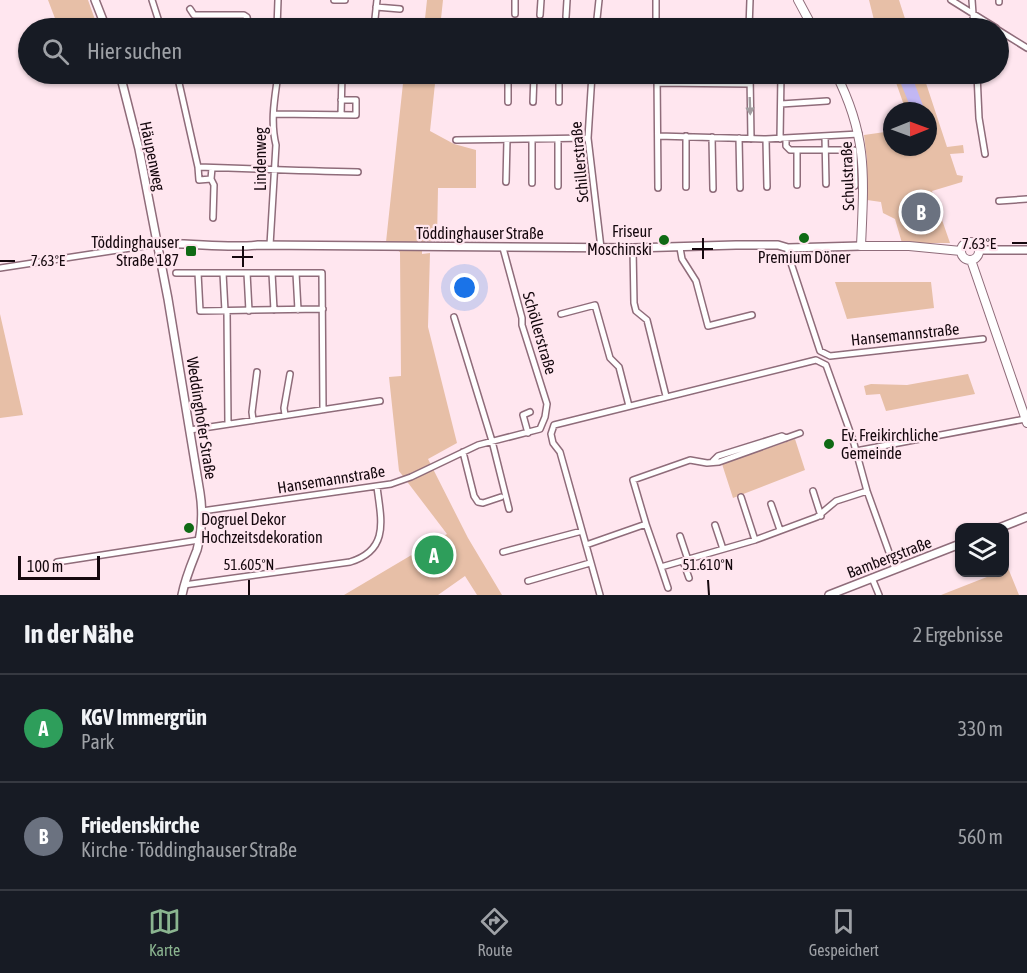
<!DOCTYPE html>
<html lang="de">
<meta charset="utf-8">
<style>
:root{--surface:#171b24;--page:#242831;--text:#f1f3f6;--muted:#9ea1a6;--line:#363941;--accent:#8bb590}
body{margin:0;font-family:"Asap Condensed",sans-serif;background:var(--page);color:var(--text)}
.controls{position:absolute;right:18px;bottom:18px;display:grid;overflow:hidden;border-radius:12px;box-shadow:0 2px 4px #0004}
.controls button{width:54px;height:54px;display:grid;place-items:center;padding:0;border:0;border-bottom:2px solid var(--line);background:var(--surface);color:var(--text);font:30px sans-serif}
.compass{position:absolute;left:883px;top:102px;width:54px;height:54px;border-radius:50%;background:var(--surface);box-shadow:0 2px 4px #0004;rotate:89deg}
.scale{position:absolute;left:18px;bottom:15px;width:82px;box-sizing:border-box;padding-left:6px;border:3px solid #15080e;border-top:0;font-size:16px;line-height:21px;white-space:nowrap;color:#15080e;-webkit-text-stroke:4px #ffe6ef;paint-order:stroke}
.you{position:absolute;left:465px;top:288px;width:21px;height:21px;margin:-15px;border:4px solid #fff;border-radius:50%;background:#1a73e8;box-shadow:0 0 0 9px #1a73e833}
.badge{display:grid;place-items:center;width:39px;height:39px;border-radius:50%;background:var(--accent);color:#fff;font-size:20px;font-weight:700}
.pin{position:absolute;translate:-50% -50%;border:3px solid #fff;box-shadow:0 2px 6px #0006}
.list{margin:0;padding:0;list-style:none}
h2{display:flex;justify-content:space-between;align-items:center;height:78px;margin:0;padding:0 24px;font-size:26px}
h2 small{font-size:20px;font-weight:400;color:var(--muted)}
.list li{display:grid;grid-template-columns:39px 1fr auto;gap:18px;align-items:center;box-sizing:border-box;height:108px;padding:0 24px;border-top:2px solid var(--line)}
.list b{display:block;font-size:22px;white-space:nowrap}
.list p{margin:0;font-size:20px;white-space:nowrap;color:var(--muted)}
.list em{font-size:20px;font-style:normal;color:var(--muted)}
.icon{flex:none;width:33px;height:33px;fill:none;stroke:currentColor;stroke-width:2;stroke-linecap:round;stroke-linejoin:round}
.map{position:relative;flex:none;width:1027px;height:595px;overflow:hidden}
.search{position:absolute;background:var(--surface);box-shadow:0 2px 4px #0004;left:18px;right:18px;top:18px;height:66px;display:flex;align-items:center;gap:15px;box-sizing:border-box;padding:0 21px;border-radius:33px;color:var(--muted);font-size:22px}
.sheet{height:294px;background:var(--surface)}
nav{display:flex;justify-content:space-around;align-items:center;box-sizing:border-box;height:84px;border-top:2px solid var(--line);background:var(--surface);font-size:16px;color:var(--muted)}
nav a{display:grid;justify-items:center;gap:3px}
nav .on{color:var(--accent)}
.map>svg:first-child{display:block}
.green{fill:#e7bfa7}
.water{fill:#c2b7f3}
.lines{fill:none;stroke-linecap:round;stroke-linejoin:round}
.minor-casing{stroke:#8f6c7a;stroke-width:8}
.tertiary-casing{stroke:#8f6c7a;stroke-width:10}
.secondary-casing{stroke:#8f6c7a;stroke-width:10}
.minor{stroke:#fff;stroke-width:5}
.tertiary{stroke:#fff;stroke-width:7}
.secondary{stroke:#fff;stroke-width:8}
.oneway{fill:#a19c9f}
.ticks{fill:none;stroke:#15080e;stroke-width:2}
.poi-dot{fill:#0f6a14;stroke:#ffe6ef;stroke-width:2}
.labels{text-anchor:middle;dominant-baseline:central;stroke-width:4.5;stroke-linejoin:round;paint-order:stroke}
.street-label{font-size:16px;fill:#15080e;stroke:#ffe6ef}
.poi-label{font-size:16px;fill:#15080e;stroke:#ffe6ef;text-anchor:end}
.ticks-label{font-size:15px;text-anchor:middle;fill:#15080e;stroke:#ffe6ef;stroke-width:4.5;stroke-linejoin:round;paint-order:stroke}
</style>
<div class="map">
<svg width="1027" height="595" viewBox="0 0 1027 595">
<rect width="100%" height="100%" fill="#ffe6ef"/>
<path class="green" d="M48 0H88L98 28H36L56 21Z
M427 0H443L440 28H424Z
M869 0H899L908 28H876Z
M404 74H436L430 131 454 144 476 150V188H438L437 240 422 242V254L430 253 428 327 457 443 428 459 468 538 502 595H477L465 576 438 595H344L447 534 399 471 389 377 401 376 400 252 386 242Z
M893 74H923L947 147 963 145 964 153 950 154 957 175 963 176 962 182 932 191 950 243H902L895 219 883 213 881 202 867 200V160L864 135 892 131V147H928V111H906Z
M835 282H931L934 308 847 319Z
M0 314 23 415 0 418Z
M968 374 975 394 886 411 880 394 866 395 864 386 871 384 907 385Z
M795 439 805 470 733 498 722 464Z
M1008 568 1019 595H941L997 573 1004 572 1005 569Z"/>
<path class="water" d="M897 74H911L925 111H912Z"/>
<g class="lines">
<g class="minor-casing">
<path id="minor" d="M152 0 161 28
M334 0H345
M656 0V28
M951 0 996 28
M972 0 974 28
M999 0V2
M376 7 400 9
M190 9 194 15H244L247 17 249 28
M515 14V0
M540 15 541 0
M566 17 567 0
M277 28 278 0
M374 28 377 0
M596 28 599 0
M749 28 750 0
M998 30 1027 48
M177 74 198 167
M592 74 588 138 601 248
M592 74 657 76
M657 74 658 188
M750 74 751 139
M977 74 979 118 985 154
M781 77 817 74
M657 83 749 84
M508 102V74
M533 102 534 74
M559 102V74
M781 104 827 101
M274 114 356 115V100H341
M341 115 342 74
M658 136 766 139 859 134
M686 136V187
M825 136 826 184
M712 137 713 189
M739 138 740 188
M786 138V146L790 150H854L855 186
M766 139 767 187
M780 139 781 74
M456 140 588 138
M797 151V185
M212 168 211 179 199 180 198 167C251 169 305 171 358 172
M211 179 214 185 213 218
M506 182 507 140
M532 183V140
M558 186V139
M999 201 1027 199
M270 245 276 145C270 121 275 97 278 74
M633 248 634 303 636 311 647 320 666 396
M680 248 682 259 696 281 708 326 752 315
M788 248V254L820 351 830 356 983 339
M0 268 157 244
M176 273H322L323 409
M198 273 200 311 323 309
M223 273 225 311
M247 273 249 311
M272 273 274 310
M296 273 298 310
M227 311 228 424
M561 314 595 305 610 358 619 367 629 406
M454 317 492 441 509 509
M285 415 284 408 290 374
M253 420 252 412 257 372
M190 430 380 401
M528 433 523 415 530 412
M856 451 1025 419
M463 452 474 496 478 502 483 503 501 497
M713 461 718 456 782 436 786 438
M813 491 821 516
M741 497 755 540
M771 504 780 530
M202 511 391 484 411 477 478 445 540 429 545 417 547 404 522 325V318L503 248
M646 524 633 480 690 460 707 463 719 462 800 433
M715 525 723 549
M680 536 688 560
M586 545 646 524 661 567 755 540 817 517 836 501 867 491
M503 552 582 531
M683 561 689 578
M57 562 199 540
M661 567 668 588
M872 578 879 595
M528 581 590 563
M184 585 350 562C390 550 381 519 377 487
M600 595 560 452 553 443 551 434 554 425 816 360 826 365 853 440 867 491 895 569"/>
</g>
<g class="tertiary-casing">
<path id="tertiary" d="M95 0 106 28
M120 74 139 149 168 299 200 493C203 512 202 531 197 550 191 565 185 579 182 595
M157 244C191 242 225 249 258 245L633 248 736 245H778L788 248 861 246
M979 250H1027
M999 528 1027 517
M829 595 960 544"/>
</g>
<g class="secondary-casing">
<path id="secondary" d="M798 0 813 28
M836 74C868 137 864 177 861 246H909L961 251
M961 251a9 9 0 1 1 18 0a9 9 0 1 1-18 0Z
M971 260 1027 423"/>
</g>
<use href="#minor" class="minor"/>
<use href="#tertiary" class="tertiary"/>
<use href="#secondary" class="secondary"/>
</g>
<defs><path id="oneway-solid" d="M-6-.8H1V-3.2L6.5 0L1 3.2V.8H-6Z" transform="scale(1.5)"/></defs>
<use class="oneway" href="#oneway-solid" transform="translate(750 106) rotate(88)"/>
<path class="ticks" d="M703 238V259M1012 243H1027M243 246V267M692 249H713M232 257H253M0 261H15M249 580V595M708 580 709 595"/>
<g class="poi-dot">
<circle cx="804" cy="238" r="6"/>
<circle cx="664" cy="240" r="6"/>
<rect x="185" y="245" width="12" height="12" rx="3"/>
<circle cx="829" cy="444" r="6"/>
<circle cx="189" cy="528" r="6"/>
</g>
<g class="labels">
<g class="street-label">
<text transform="translate(153 156) rotate(78)">Häupenweg</text>
<text transform="translate(260 159) rotate(-90)">Lindenweg</text>
<text transform="translate(579 162) rotate(-95)">Schillerstraße</text>
<text transform="translate(847 176) rotate(-92)">Schulstraße</text>
<text x="480" y="233">Töddinghauser Straße</text>
<text transform="translate(540 333) rotate(74)">Schöllerstraße</text>
<text transform="translate(905 334) rotate(-6)">Hansemannstraße</text>
<text transform="translate(202 418) rotate(81)">Weddinghofer Straße</text>
<text transform="translate(331 479) rotate(-9)">Hansemannstraße</text>
<text transform="translate(889 557) rotate(-21)">Bambergstraße</text>
</g>
<g class="poi-label">
<text x="652" y="231">Friseur<tspan x="652" dy="18">Moschinski</tspan></text>
<text x="179" y="242">Töddinghauser<tspan x="179" dy="18">Straße 187</tspan></text>
<text x="804" y="257" text-anchor="middle">Premium Döner</text>
<text x="841" y="435" text-anchor="start">Ev. Freikirchliche<tspan x="841" dy="18">Gemeinde</tspan></text>
<text x="201" y="519" text-anchor="start">Dogruel Dekor<tspan x="201" dy="18">Hochzeitsdekoration</tspan></text>
</g>
</g>
<g class="ticks-label">
<text x="979" y="249">7.63°E</text>
<text x="48" y="266">7.63°E</text>
<text x="249" y="570">51.605°N</text>
<text x="708" y="570">51.610°N</text>
</g>
</svg>
<div class="controls">
<button><svg class="icon" aria-label="layers" viewBox="0 0 24 24"><path d="M12 4l9 5-9 5-9-5zM3 14l9 5 9-5"/></svg></button>
</div>
<svg class="compass" viewBox="-18 -18 36 36"><path d="M0-13l5 13h-10z" fill="#e53935"/><path d="M0 13l5-13h-10z" fill="#9ea1a6"/></svg>
<div class="scale">100 m</div>
<div class="you"></div>
<div class="pin badge" style="left:434px;top:555px;background:#2e9e5b">A</div>
<div class="pin badge" style="left:921px;top:212px;background:#6b7280">B</div>
<div class="search"><svg class="icon" aria-label="search" viewBox="0 0 24 24"><circle cx="10" cy="10" r="6"/><path d="M15 15l6 6"/></svg>Hier suchen</div>
</div>
<section class="sheet">
<h2>In der Nähe<small>2 Ergebnisse</small></h2>
<ul class="list">
<li><span class="badge" style="background:#2e9e5b">A</span><div><b>KGV Immergrün</b><p>Park</p></div><em>330 m</em></li>
<li><span class="badge" style="background:#6b7280">B</span><div><b>Friedenskirche</b><p>Kirche · Töddinghauser Straße</p></div><em>560 m</em></li>
</ul>
</section>
<nav>
<a class="on"><svg class="icon" aria-label="map" viewBox="0 0 24 24"><path d="M3 6l6-2 6 2 6-2v14l-6 2-6-2-6 2zM9 4v14M15 6v14"/></svg>Karte</a>
<a><svg class="icon" aria-label="directions" viewBox="0 0 24 24"><path d="M12 3l9 9-9 9-9-9zM9 14v-3h6M13 9l2 2-2 2"/></svg>Route</a>
<a><svg class="icon" aria-label="saved" viewBox="0 0 24 24"><path d="M7 4h10v16l-5-4-5 4z"/></svg>Gespeichert</a>
</nav>
